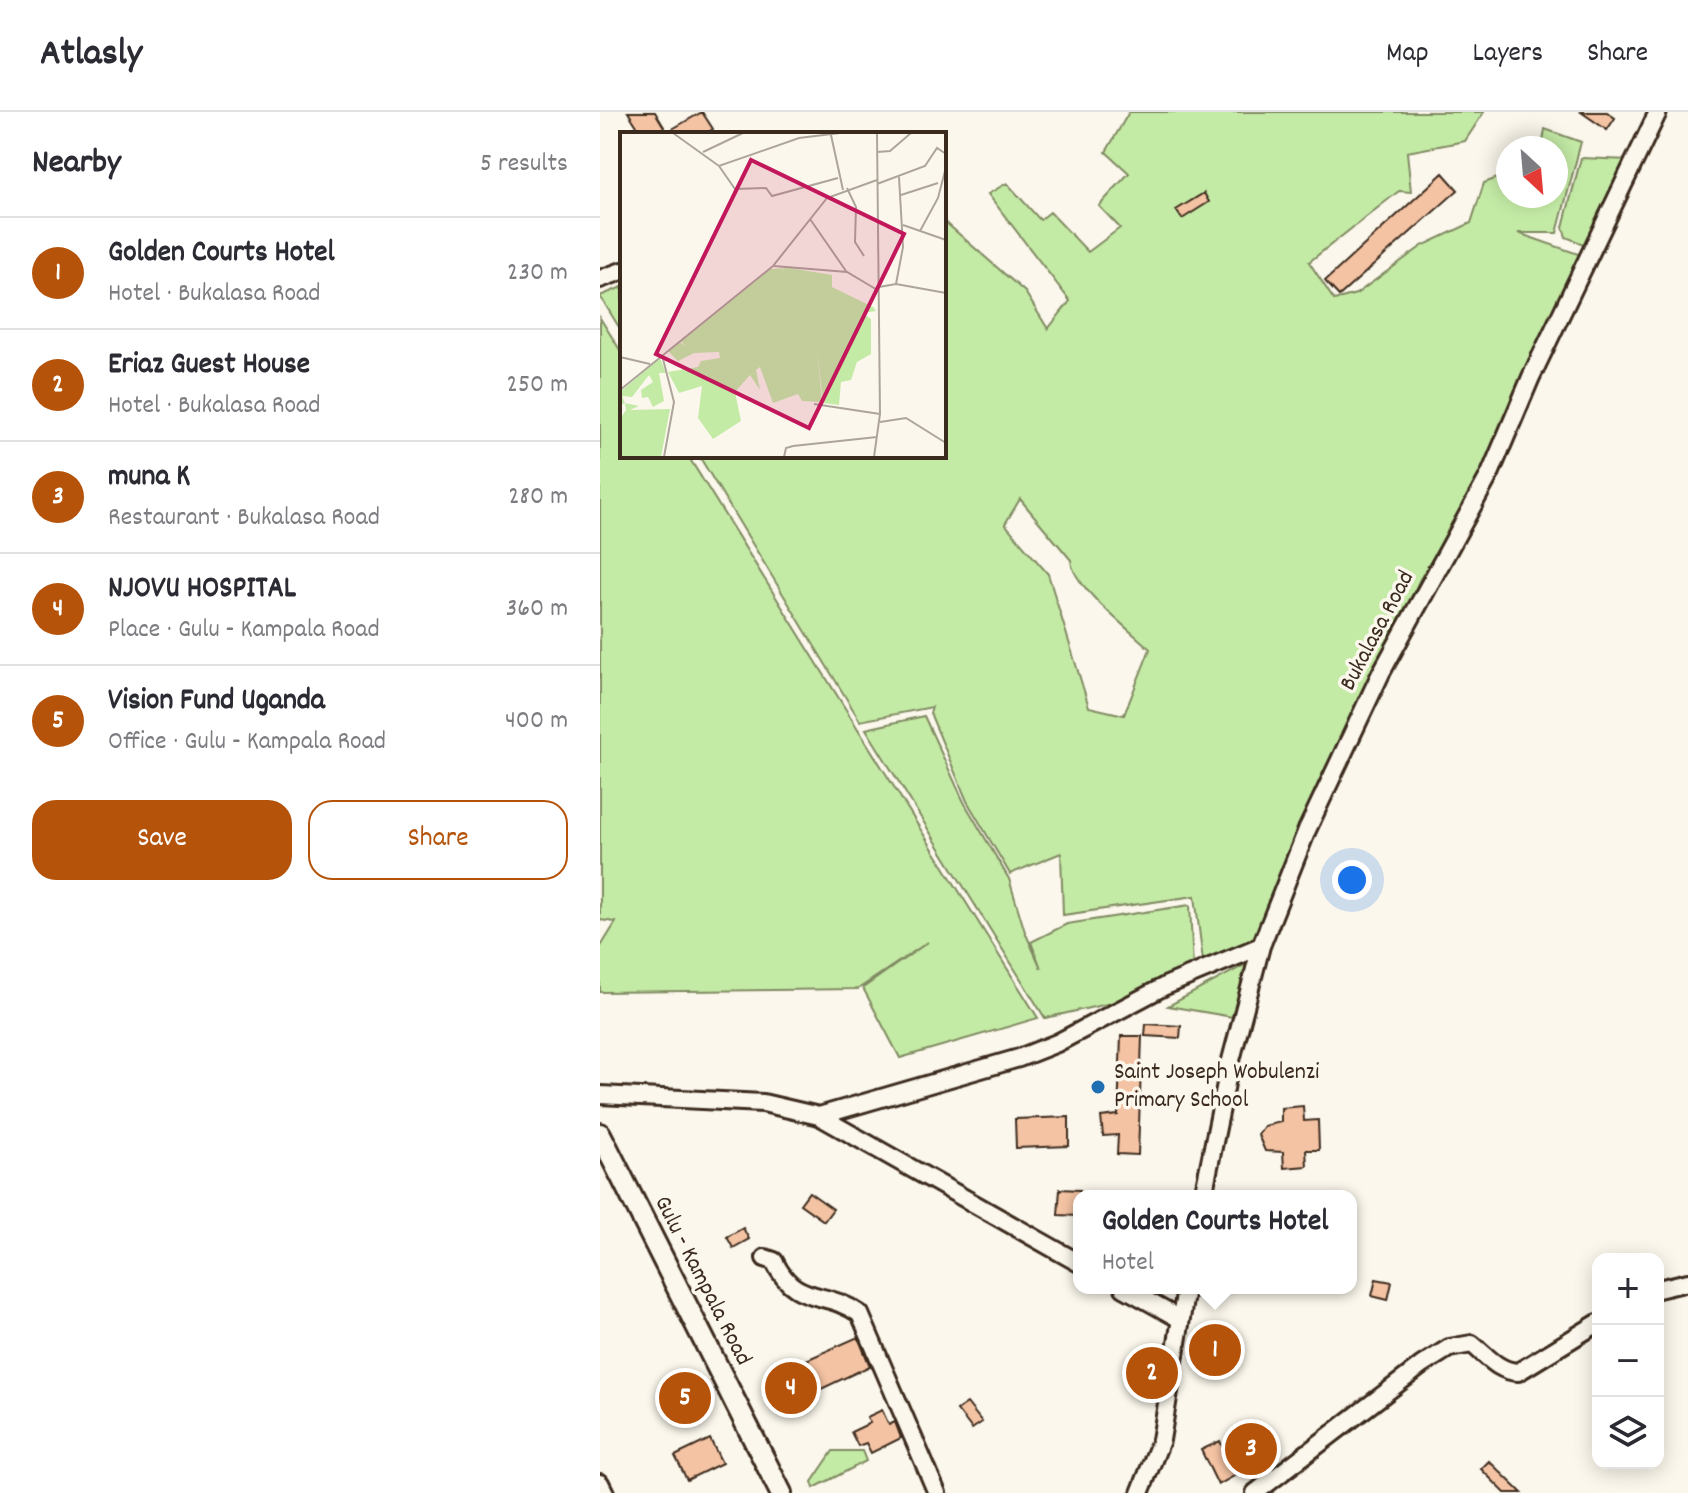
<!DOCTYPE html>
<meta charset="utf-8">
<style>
:root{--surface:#fff;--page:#f2f2f3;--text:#2b2b33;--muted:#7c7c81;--line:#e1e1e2;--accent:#b45309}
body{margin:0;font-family:Dekko,sans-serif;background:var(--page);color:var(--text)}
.controls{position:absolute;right:24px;bottom:24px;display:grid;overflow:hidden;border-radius:16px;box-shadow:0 4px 20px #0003}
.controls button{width:72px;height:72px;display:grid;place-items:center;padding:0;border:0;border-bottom:2px solid var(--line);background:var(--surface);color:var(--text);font:40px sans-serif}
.compass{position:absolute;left:896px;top:24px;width:72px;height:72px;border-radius:50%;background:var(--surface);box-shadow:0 4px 20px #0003;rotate:154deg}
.you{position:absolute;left:752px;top:768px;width:28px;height:28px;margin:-20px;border:6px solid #fff;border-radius:50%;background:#1a73e8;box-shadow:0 0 0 12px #1a73e833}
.badge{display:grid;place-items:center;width:52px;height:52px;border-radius:50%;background:var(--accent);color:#fff;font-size:26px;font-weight:700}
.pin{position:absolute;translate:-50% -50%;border:4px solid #fff;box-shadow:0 2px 8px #0006}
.popup{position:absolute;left:473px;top:1078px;width:284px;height:104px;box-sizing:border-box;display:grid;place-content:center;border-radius:16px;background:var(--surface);filter:drop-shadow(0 2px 6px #0005);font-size:26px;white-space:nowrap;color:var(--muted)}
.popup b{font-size:30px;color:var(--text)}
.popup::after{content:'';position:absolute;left:50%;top:100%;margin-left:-16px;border:16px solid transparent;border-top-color:var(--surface)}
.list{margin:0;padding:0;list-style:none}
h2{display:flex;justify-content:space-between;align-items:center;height:104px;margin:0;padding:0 32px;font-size:34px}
h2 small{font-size:26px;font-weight:400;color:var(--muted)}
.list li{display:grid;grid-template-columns:52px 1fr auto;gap:24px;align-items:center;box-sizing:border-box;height:112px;padding:0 32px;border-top:2px solid var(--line)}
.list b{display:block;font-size:30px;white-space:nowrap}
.list p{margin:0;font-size:26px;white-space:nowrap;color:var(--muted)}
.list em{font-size:26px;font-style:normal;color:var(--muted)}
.actions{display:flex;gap:16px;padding:24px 32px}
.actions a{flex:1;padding:18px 0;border:2px solid var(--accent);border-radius:24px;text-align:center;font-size:28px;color:var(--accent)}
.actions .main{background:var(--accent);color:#fff}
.icon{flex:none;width:44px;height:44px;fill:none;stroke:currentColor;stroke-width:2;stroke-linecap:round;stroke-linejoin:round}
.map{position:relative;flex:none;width:1088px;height:1381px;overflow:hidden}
header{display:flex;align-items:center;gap:48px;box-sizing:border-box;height:112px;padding:0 40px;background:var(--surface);border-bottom:2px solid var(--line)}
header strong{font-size:38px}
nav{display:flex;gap:44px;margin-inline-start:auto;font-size:28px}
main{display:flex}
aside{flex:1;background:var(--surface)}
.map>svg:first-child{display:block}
.green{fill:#c4eba6;stroke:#808a62;stroke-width:2;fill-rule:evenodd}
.building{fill:#f4c3a3;stroke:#3b2a1e;stroke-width:2}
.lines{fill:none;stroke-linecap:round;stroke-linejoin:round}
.minor-casing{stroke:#3b2a1e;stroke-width:22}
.major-casing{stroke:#3b2a1e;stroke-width:26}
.minor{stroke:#fbf7ec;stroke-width:16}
.major{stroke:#fbf7ec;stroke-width:20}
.poi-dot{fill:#1f6fb2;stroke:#fbf7ec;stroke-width:3}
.labels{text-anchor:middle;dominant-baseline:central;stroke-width:7;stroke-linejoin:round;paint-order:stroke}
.street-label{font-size:24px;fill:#3b2a1e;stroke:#fbf7ec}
.poi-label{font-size:24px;fill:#3b2a1e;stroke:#fbf7ec;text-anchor:start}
.inset-road{fill:none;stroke:#aea59a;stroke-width:2}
.view{fill:#c2185b;fill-opacity:0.15;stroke:#c2185b;stroke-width:4}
.inset-edge{fill:none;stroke:#3b2a1e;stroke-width:4}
</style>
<header>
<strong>Atlasly</strong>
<nav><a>Map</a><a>Layers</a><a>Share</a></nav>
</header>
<main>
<aside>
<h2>Nearby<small>5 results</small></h2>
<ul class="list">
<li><span class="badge">1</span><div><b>Golden Courts Hotel</b><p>Hotel · Bukalasa Road</p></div><em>230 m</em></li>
<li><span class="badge">2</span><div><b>Eriaz Guest House</b><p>Hotel · Bukalasa Road</p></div><em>250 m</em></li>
<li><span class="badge">3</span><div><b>muna K</b><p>Restaurant · Bukalasa Road</p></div><em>280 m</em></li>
<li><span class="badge">4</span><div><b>NJOVU HOSPITAL</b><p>Place · Gulu - Kampala Road</p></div><em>360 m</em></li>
<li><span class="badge">5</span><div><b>Vision Fund Uganda</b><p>Office · Gulu - Kampala Road</p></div><em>400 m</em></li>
</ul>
<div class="actions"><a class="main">Save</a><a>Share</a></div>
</aside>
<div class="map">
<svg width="1088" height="1381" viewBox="0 0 1088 1381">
<rect width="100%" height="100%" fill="#fbf7ec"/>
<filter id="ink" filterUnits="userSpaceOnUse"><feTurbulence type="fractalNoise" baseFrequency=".0125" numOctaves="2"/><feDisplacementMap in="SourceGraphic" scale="16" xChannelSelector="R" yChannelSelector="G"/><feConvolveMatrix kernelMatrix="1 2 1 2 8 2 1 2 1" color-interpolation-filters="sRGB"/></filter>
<g filter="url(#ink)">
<path class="green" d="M529 0H884L865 29 807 40 811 80 799 79 709 150 734 188 756 182 822 134 871 111 884 71 908 62V84H956V36H942L945 17 981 30 957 121H918L984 144 935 237 878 372 820 467 675 793 668 789 671 808 664 825 603 849 595 784 463 803 461 741 410 762 367 689 330 601 332 595 260 609 99 344H344V109L425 180 448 217 470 189 388 82 407 71 440 108 450 100 488 140 520 116 499 94 529 61 506 40ZM420 387 471 448C472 474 530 518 550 537L524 603 489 595 448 462 405 412Z
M981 46 1029 48 988 134 966 125 963 115Z
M22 175V220L0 184Z
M0 206 22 241V344H88L438 906 300 946 263 876 328 830 258 877 0 880V836L16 810 0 808Z
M324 604 364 690 409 767 425 820 441 856 431 830 467 812 590 793 593 856 520 889 445 906 266 617Z
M652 849 633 905 568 894Z
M233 1339H262L266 1349 214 1376 212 1370Z"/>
<path class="building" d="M28 0H55L67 20 102 0 113 17 105 22H42Z
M981 0H1007L1015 6 1007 18Z
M843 61 858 78 739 184 725 169Z
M604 81 609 90 582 107 576 98Z
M546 912 581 914 580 926 545 924Z
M521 924H542L538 1043 517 1042 518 1023 503 1024 501 1005 518 1003Z
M703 994 704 1009 718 1008 719 1038H706L707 1054 684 1056 683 1040 665 1039 658 1023 664 1014 681 1010V996Z
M469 1005V1034L416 1036 415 1007Z
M460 1077 480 1078 478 1104 458 1103Z
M209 1080 233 1097 224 1109 200 1092Z
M143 1116 149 1127 133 1136 127 1125Z
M776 1167 792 1170 788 1188 772 1184Z
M258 1225 270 1254 183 1295 170 1264Z
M90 1274 100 1294 86 1301 76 1280Z
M367 1291 382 1310 372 1317 357 1298Z
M282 1298 289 1313 295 1310 301 1326 271 1341 266 1331 258 1334 251 1320 270 1311 267 1305Z
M655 1317 671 1343 618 1373 601 1338 620 1329 623 1336Z
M110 1327 122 1351 87 1368 75 1344Z
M889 1349 922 1381H905L881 1357Z"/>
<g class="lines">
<g class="minor-casing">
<path id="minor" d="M0 167 22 159
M0 983 163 991 219 1004 419 946 457 931 565 874 661 834
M219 1004 479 1151
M603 1084 630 952 661 834 707 718 781 561 890 362 931 265 1058 0
M165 1146 174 1149C196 1195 223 1176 260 1202L337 1381
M524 1176 580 1207
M1058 1177 1088 1170
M0 1371 5 1381
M540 1381 561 1328 586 1176
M655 1381 822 1253 849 1236 872 1232C887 1244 898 1259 918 1260L998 1211"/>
</g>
<g class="major-casing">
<path id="major" d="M0 1022 181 1381"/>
</g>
<use href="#minor" class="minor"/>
<use href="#major" class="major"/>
</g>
</g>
<circle class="poi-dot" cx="498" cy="975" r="8"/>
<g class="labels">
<g class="street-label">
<text transform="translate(778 519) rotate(-62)">Bukalasa Road</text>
<text transform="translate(102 1169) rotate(63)">Gulu - Kampala Road</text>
</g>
<g class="poi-label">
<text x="514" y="961">Saint Joseph Wobulenzi<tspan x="514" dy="28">Primary School</tspan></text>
</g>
</g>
<g transform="translate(20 20)">
<rect width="326" height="326" fill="#fbf7ec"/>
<path d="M164 135 212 143V155L253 175 256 179 243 181 251 187V222L237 230 231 248 221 250 219 273 203 271 197 216 202 270 182 269 178 262 153 271 140 235 136 238 140 258 130 243 115 260 121 289 93 307 78 286 82 254 59 261 48 240 78 235 81 229 100 226 99 220 74 221 58 229 48 219 60 210 66 215 61 209 150 137 163 136 161 142ZM40 226 46 241H39L44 269 33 275 28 265 22 266 21 258 33 250 29 243 12 265 2 264 5 271 19 274 10 278 50 277 41 325H0V287L6 278 5 271 0 273V260Z" fill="#c4eba6"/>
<path class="inset-road" d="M53 1 99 34 179 6 220 1M211 3 223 58M83 20 123 1M257 20 270 19 291 1M99 34 115 57 146 56 152 64 218 46M257 52 305 34 317 16 326 22M227 56 236 75 235 110 244 124M281 63 318 51M190 87 226 139M283 93 326 108M300 99 318 66 326 35M154 134 227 140 259 159M276 152 283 115 279 45M259 155 276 152 326 161M42 223 54 270 44 325M0 225 30 232M0 258 153 134 207 66 257 48M194 272 260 282M260 290 286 286 326 311M164 325 166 316 173 314 257 305M254 325 260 282 257 1"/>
<path class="view" d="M131 28 284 102 189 296 36 222Z"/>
<rect width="326" height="326" class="inset-edge"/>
</g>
</svg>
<div class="controls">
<button>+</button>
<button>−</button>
<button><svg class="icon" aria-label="layers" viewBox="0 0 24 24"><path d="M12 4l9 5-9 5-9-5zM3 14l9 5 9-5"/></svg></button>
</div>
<svg class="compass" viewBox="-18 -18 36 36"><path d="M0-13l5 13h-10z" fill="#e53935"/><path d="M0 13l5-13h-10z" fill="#7c7c81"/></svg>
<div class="you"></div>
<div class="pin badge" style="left:615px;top:1238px">1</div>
<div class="popup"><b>Golden Courts Hotel</b>Hotel</div>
<div class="pin badge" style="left:552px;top:1261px">2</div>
<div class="pin badge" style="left:651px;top:1337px">3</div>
<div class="pin badge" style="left:191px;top:1276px">4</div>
<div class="pin badge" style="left:85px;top:1286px">5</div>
</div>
</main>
